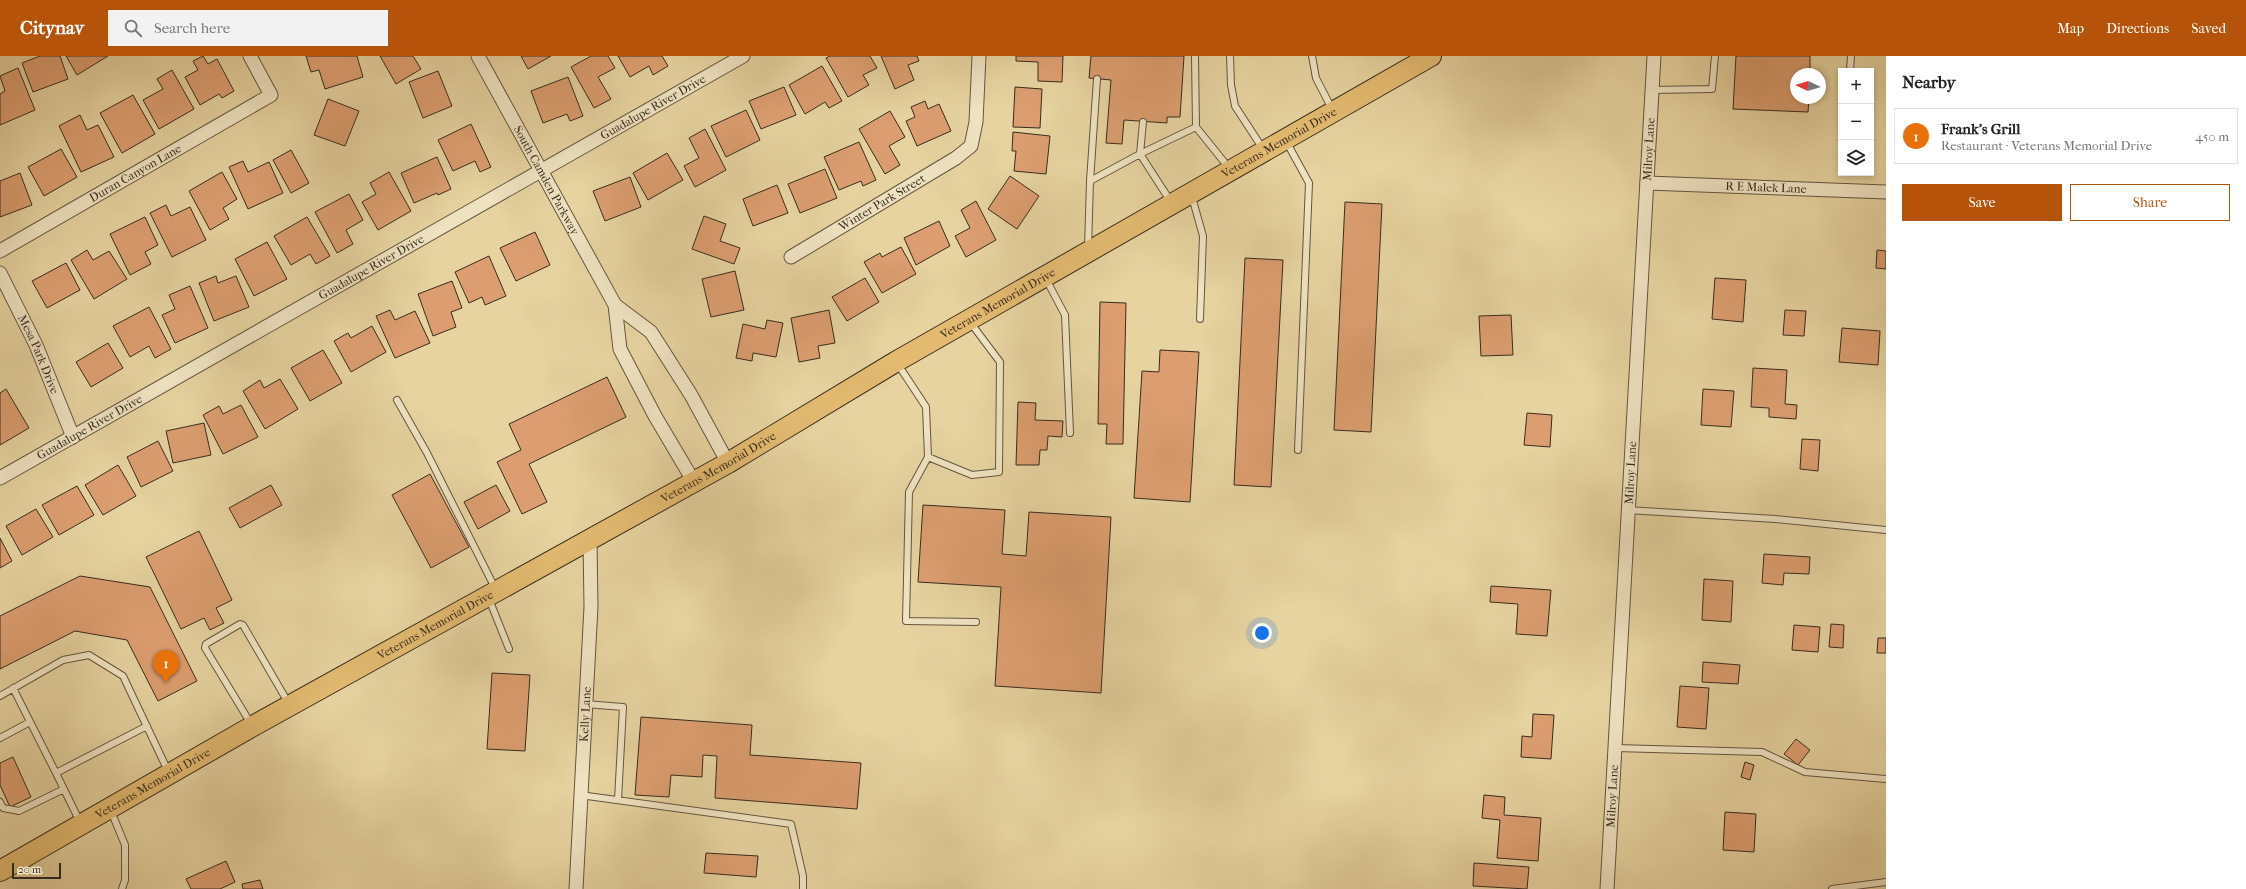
<!DOCTYPE html>
<meta charset="utf-8">
<style>
:root{--surface:#fff;--page:#f2f2f2;--text:#222;--muted:#767676;--line:#e0e0e0;--accent:#b45309}
body{margin:0;font-family:"IM FELL French Canon",serif;background:var(--page);color:var(--text)}
.controls{position:absolute;right:12px;top:12px;display:grid;overflow:hidden;border-radius:0px;box-shadow:0 2px 6px #0003}
.controls button{width:36px;height:36px;display:grid;place-items:center;padding:0;border:0;border-bottom:1px solid var(--line);background:var(--surface);color:var(--text);font:20px sans-serif}
.compass{position:absolute;left:1790px;top:12px;width:36px;height:36px;border-radius:50%;background:var(--surface);box-shadow:0 2px 6px #0003;rotate:274deg}
.scale{position:absolute;left:12px;bottom:10px;width:49px;box-sizing:border-box;padding-left:4px;border:2px solid #382c1e;border-top:0;font-size:11px;line-height:14px;white-space:nowrap;color:#382c1e;-webkit-text-stroke:3px #efe2c1;paint-order:stroke}
.you{position:absolute;left:1262px;top:577px;width:14px;height:14px;margin:-10px;border:3px solid #fff;border-radius:50%;background:#1a73e8;box-shadow:0 0 0 6px #1a73e833}
.badge{display:grid;place-items:center;width:26px;height:26px;border-radius:50%;background:var(--accent);color:#fff;font-size:13px;font-weight:700}
.pin{position:absolute;translate:-50% -33px;filter:drop-shadow(0 1px 2px #0008)}
.pin::after{content:'';position:absolute;top:21px;width:14px;height:12px;background:inherit;clip-path:polygon(0 0,100% 0,50% 100%)}
.list{margin:0;padding:0;list-style:none}
h2{display:flex;justify-content:space-between;align-items:center;height:52px;margin:0;padding:0 16px;font-size:17px}
h2 small{font-size:13px;font-weight:400;color:var(--muted)}
.list li{display:grid;grid-template-columns:26px 1fr auto;gap:12px;align-items:center;box-sizing:border-box;height:56px;margin:0 8px 8px;padding:0 8px;border:1px solid var(--line);border-radius:0px}
.list b{display:block;font-size:15px;white-space:nowrap}
.list p{margin:0;font-size:13px;white-space:nowrap;color:var(--muted)}
.list em{font-size:13px;font-style:normal;color:var(--muted)}
.actions{display:flex;gap:8px;padding:12px 16px}
.actions a{flex:1;padding:9px 0;border:1px solid var(--accent);border-radius:0px;text-align:center;font-size:14px;color:var(--accent)}
.actions .main{background:var(--accent);color:#fff}
.icon{flex:none;width:22px;height:22px;fill:none;stroke:currentColor;stroke-width:2;stroke-linecap:round;stroke-linejoin:round}
.map{position:relative;flex:none;width:1886px;height:833px;overflow:hidden}
header{display:flex;align-items:center;gap:24px;box-sizing:border-box;height:56px;padding:0 20px;background:var(--accent);color:#fff}
header strong{font-size:19px}
nav{display:flex;gap:22px;margin-inline-start:auto;font-size:14px}
.search{width:280px;height:36px;background:var(--page);display:flex;align-items:center;gap:10px;box-sizing:border-box;padding:0 14px;border-radius:0px;color:var(--muted);font-size:15px}
main{display:flex}
aside{flex:1;background:var(--surface)}
.map>svg:first-child{display:block}
.building{fill:#dc9e70;stroke:#382c1e}
.lines{fill:none;stroke-linecap:round;stroke-linejoin:round}
.service-casing{stroke:#64563e;stroke-width:8}
.minor-casing{stroke:#64563e;stroke-width:15}
.primary-casing{stroke:#382c1e;stroke-width:22}
.service{stroke:#efe2c1;stroke-width:6}
.minor{stroke:#efe2c1;stroke-width:13}
.primary{stroke:#e3ba70;stroke-width:20}
.labels{text-anchor:middle;dominant-baseline:central;stroke-width:4;stroke-linejoin:round;paint-order:stroke}
.street-label{font-size:12px;fill:#382c1e;stroke:#efe2c1}
</style>
<header>
<strong>Citynav</strong>
<div class="search"><svg class="icon" aria-label="search" viewBox="0 0 24 24"><circle cx="10" cy="10" r="6"/><path d="M15 15l6 6"/></svg>Search here</div>
<nav><a>Map</a><a>Directions</a><a>Saved</a></nav>
</header>
<main>
<div class="map">
<svg width="1886" height="833" viewBox="0 0 1886 833">
<rect width="100%" height="100%" fill="#e6d3a0"/>
<filter id="stains"><feTurbulence type="fractalNoise" baseFrequency=".005" numOctaves="4"/><feColorMatrix values="0 0 0 0 .2 0 0 0 0 .09 0 0 0 0 .02 0 0 0 .5 -.17"/></filter>
<radialGradient id="worn" r=".72"><stop offset=".6" stop-color="#630" stop-opacity="0"/><stop offset="1" stop-color="#630" stop-opacity=".3"/></radialGradient>
<path class="building" d="M40 0H60L68 23 33 36 22 7Z
M66 0H108L77 19Z
M203 0 208 8 217 3 234 35 222 42 219 38 200 49 185 21 198 14 193 5Z
M306 0H357L363 21 325 33 319 14 311 16Z
M380 0H413L421 13 396 28Z
M521 0H551L528 13Z
M591 0H608L615 12 598 21 611 43 594 52 571 11Z
M618 0H662L668 10 653 19 649 10 630 21Z
M830 0H870L877 12 863 19 869 29 848 41 826 2Z
M881 0H917L919 5 908 9 914 24 895 33Z
M1016 0H1063L1062 26 1038 25V6L1016 5Z
M1091 0H1184L1180 61H1167V67L1124 64 1122 88 1106 87 1111 24 1089 22Z
M1736 0H1810V18H1796V42H1809L1808 56 1733 53Z
M822 10 842 45 829 52 825 46 805 58 789 29Z
M18 12 35 54 0 69V38L5 35 0 20Z
M172 14 194 53 159 73 143 44 163 33 157 23Z
M438 15 452 50 423 62 409 26Z
M568 21 583 60 570 65 567 58 543 67 531 35Z
M784 31 796 59 761 73 749 45Z
M1015 31 1042 33 1040 72 1013 71Z
M133 39 155 78 122 97 100 57Z
M328 43 359 55 345 90 314 79Z
M925 45 928 53 939 48 951 75 917 90 906 65 915 61 911 51Z
M746 54 760 84 726 101 711 70Z
M890 55 905 81 889 90 900 109 885 118 859 73Z
M80 59 87 74 98 69 114 101 81 116 59 70Z
M471 68 491 111 480 116 475 105 453 115 438 84Z
M705 73 726 114 695 131 684 110 699 102 689 82Z
M1013 76 1050 80 1046 118 1014 115 1016 95H1012Z
M859 86 876 124 863 130 861 125 839 134 824 101Z
M61 93 77 121 44 140 28 111Z
M291 94 309 127 291 137 273 104Z
M667 97 683 124 648 144 633 117Z
M437 101 451 133 438 139 437 137 414 147 401 117Z
M243 105 248 116 269 106 283 137 248 153 229 111Z
M825 113 837 142 800 157 788 128Z
M222 116 237 143 223 152 229 163 210 174 189 135Z
M389 116 411 155 378 174 362 146 376 138 370 127Z
M20 117 32 149 0 161V125Z
M1010 120 1039 140 1017 173 988 153Z
M630 121 641 151 605 165 593 135Z
M777 129 788 157 753 170 743 143Z
M349 138 363 164 346 174 353 188 337 197 315 156Z
M976 145 996 184 966 201 955 180 970 172 961 154Z
M1345 146 1382 148 1371 376 1334 374Z
M166 149 171 160 190 151 206 184 172 201 150 157Z
M704 160 726 168 720 185 740 192 734 208 692 193Z
M145 161 158 189 145 196 151 208 130 219 110 178Z
M307 161 330 200 316 208 310 198 291 209 274 180Z
M939 165 950 190 916 209 904 182Z
M535 176 550 209 516 225 500 192Z
M267 186 287 223 254 240 235 203Z
M901 191 916 218 882 237 864 206 880 197 882 201Z
M87 194 93 204 109 195 127 223 94 243 71 204Z
M1877 194 1886 195V213L1876 212Z
M489 200 506 240 485 249 482 241 469 247 455 216Z
M1245 202 1283 204 1271 431 1234 429Z
M66 207 80 234 47 252 32 225Z
M735 215 744 254 711 261 702 223Z
M216 220 218 227 236 220 249 251 214 265 199 227Z
M865 222 879 246 847 265 832 241Z
M1715 222 1746 224 1743 266 1712 263Z
M452 225 462 252 451 256 456 271 433 280 418 238Z
M190 230 208 272 175 287 162 259 175 253 169 239Z
M1100 246 1126 247 1123 388H1106L1107 368H1098Z
M149 251 171 293 155 302 149 290 130 301 113 270Z
M390 254 395 264 415 255 430 287 395 302 376 260Z
M829 254 835 287 818 290 820 302 799 306 791 262Z
M1785 254 1806 255 1804 280 1783 279Z
M1511 259 1513 299 1481 300 1479 260Z
M767 264 783 267 776 301 753 297 752 305 736 302 743 268 765 273Z
M372 270 386 296 351 316 334 285 348 277 351 282Z
M1842 272 1880 275 1878 309 1839 306Z
M108 287 123 312 91 331 76 306Z
M323 294 342 327 310 345 291 312Z
M1160 294 1199 296 1190 446 1134 442 1142 315 1159 316Z
M1753 312 1787 314 1785 348 1797 349 1796 363 1769 361V352L1751 351Z
M607 321 626 361 529 408 547 446 522 458 497 406 521 394 509 368Z
M280 323 298 353 265 373 243 335 260 324 264 332Z
M6 333 29 372 0 389V337Z
M1703 333 1734 335 1731 371 1701 369Z
M1018 346 1036 347 1035 364 1063 365 1062 381 1048 380 1047 394H1040L1039 409H1016Z
M241 349 258 381 223 398 203 359 219 350 223 358Z
M1527 357 1552 359 1550 391 1524 389Z
M204 367 211 399 173 407 166 375Z
M1802 383 1820 384 1818 415 1800 413Z
M158 385 173 415 141 431 127 401Z
M118 409 136 440 103 459 85 429Z
M430 418 469 491 431 512 392 439Z
M271 429 282 449 240 472 229 452Z
M496 429 510 455 478 473 464 446Z
M77 430 94 459 59 479 42 449Z
M923 449 1005 454 1002 498 1026 500 1029 456 1111 461 1101 637 995 630 1001 531 918 526Z
M36 453 53 481 22 499 6 470Z
M199 475 232 544 216 552 224 567 210 574 204 562 181 573 146 501Z
M0 482 12 505 0 512Z
M1764 498 1810 501 1809 518 1784 517 1783 529 1762 527Z
M80 520 150 531 197 625 158 645 127 584 75 575 0 613V560Z
M1704 523 1733 525 1731 566 1702 564Z
M1491 530 1551 534 1547 580 1516 578 1518 548 1490 546Z
M1831 568 1844 569 1843 592 1829 591Z
M1794 569 1820 571 1818 596 1792 594Z
M1878 582H1886V597H1877Z
M1703 606 1740 609 1738 628 1702 626Z
M492 617 530 619 525 695 487 693Z
M1680 630 1709 632 1706 673 1677 671Z
M1533 658 1554 659 1551 703 1521 701 1522 680 1532 681Z
M641 661 752 669 750 699 861 707 857 753 715 742 717 700 703 699 702 721 671 719 669 741 635 739Z
M1796 683 1810 694 1798 709 1784 698Z
M13 701 31 741 10 751 0 729V707Z
M1745 706 1754 709 1750 724 1741 721Z
M1484 739 1505 741 1504 759 1541 762 1538 805 1497 802 1500 764 1482 762Z
M1725 756 1756 758 1754 796 1723 794Z
M706 797 758 800 756 821 704 817Z
M226 805 235 826 220 833H191L186 823Z
M1474 807 1529 811 1527 833 1473 830Z
M260 824 263 833H243L242 828Z"/>
<g class="lines">
<g class="service-casing">
<path id="service" d="M1195 0 1196 71 1229 112
M1230 0 1231 29 1235 50 1263 93
M1312 0 1316 22 1332 53
M1850 15 1851 0
M1652 34 1712 33 1715 0
M1286 85 1309 127 1298 394
M1090 125 1140 98 1143 66
M1192 141 1203 180 1200 263
M1171 146 1140 98 1196 71
M1088 192 1090 125 1097 23
M1046 223 1065 259 1070 377
M897 307 926 351 928 401 909 436 906 565 976 566
M397 344 427 397 496 534
M928 401 972 419 999 416 1000 306 970 266
M1627 454 1775 463 1886 474
M489 543 509 593
M13 632 56 717
M0 640 63 604 89 599 123 620 168 715
M585 648 623 651 618 744
M251 668 205 592 206 588 240 568 243 569 289 648
M0 682 30 666
M1615 692 1762 696 1805 716 1886 723
M580 739 791 768 803 820V833
M0 746 3 752 19 755 64 733
M111 755 125 789V824L122 833
M80 766 56 717 147 670
M1832 833 1886 826"/>
</g>
<g class="minor-casing">
<g id="minor">
<path id="s1" d="M478 0 615 249 620 293 655 360 694 426"/>
<path id="s2" d="M1647 127 1886 136"/>
<path id="s3" d="M0 195 271 39 250 0"/>
<path id="s4" d="M791 201 956 102 971 90 976 66 979 0"/>
<path id="s5" d="M0 217 36 289 73 381"/>
<path d="M615 249 651 276 691 339 728 407"/>
<path id="s6" d="M0 422 743 0"/>
<path id="s7" d="M576 833 591 551 590 484"/>
<path id="s8" d="M1607 833 1654 0"/>
</g>
</g>
<g class="primary-casing">
<g id="primary">
<path id="s9" d="M0 815 253 670 728 407 897 305 1431 0"/>
</g>
</g>
<use href="#service" class="service"/>
<use href="#minor" class="minor"/>
<use href="#primary" class="primary"/>
</g>
<g class="labels">
<g class="street-label">
<text stroke="none"><textPath href="#s6" startOffset="751">Guadalupe River Drive</textPath></text>
<text stroke="none"><textPath href="#s9" startOffset="1472">Veterans Memorial Drive</textPath></text>
<text stroke="none"><textPath href="#s8" startOffset="741">Milroy Lane</textPath></text>
<text stroke="none"><textPath href="#s3" startOffset="156">Duran Canyon Lane</textPath></text>
<text stroke="none"><textPath href="#s1" startOffset="142">South Camden Parkway</textPath></text>
<text stroke="none"><textPath href="#s2" startOffset="119">R E Malek Lane</textPath></text>
<text stroke="none"><textPath href="#s4" startOffset="106">Winter Park Street</textPath></text>
<text stroke="none"><textPath href="#s6" startOffset="427">Guadalupe River Drive</textPath></text>
<text stroke="none"><textPath href="#s9" startOffset="1148">Veterans Memorial Drive</textPath></text>
<text stroke="none"><textPath href="#s5" startOffset="90">Mesa Park Drive</textPath></text>
<text stroke="none"><textPath href="#s6" startOffset="103">Guadalupe River Drive</textPath></text>
<text stroke="none"><textPath href="#s9" startOffset="824">Veterans Memorial Drive</textPath></text>
<text stroke="none"><textPath href="#s8" startOffset="417">Milroy Lane</textPath></text>
<text stroke="none"><textPath href="#s9" startOffset="500">Veterans Memorial Drive</textPath></text>
<text stroke="none"><textPath href="#s7" startOffset="175">Kelly Lane</textPath></text>
<text stroke="none"><textPath href="#s9" startOffset="176">Veterans Memorial Drive</textPath></text>
<text stroke="none"><textPath href="#s8" startOffset="93">Milroy Lane</textPath></text>
</g>
</g>
<rect width="100%" height="100%" filter="url(#stains)"/>
<rect width="100%" height="100%" fill="url(#worn)"/>
</svg>
<div class="controls">
<button>+</button>
<button>−</button>
<button><svg class="icon" aria-label="layers" viewBox="0 0 24 24"><path d="M12 4l9 5-9 5-9-5zM3 14l9 5 9-5"/></svg></button>
</div>
<svg class="compass" viewBox="-18 -18 36 36"><path d="M0-13l5 13h-10z" fill="#e53935"/><path d="M0 13l5-13h-10z" fill="#767676"/></svg>
<div class="scale">20 m</div>
<div class="you"></div>
<div class="pin badge" style="left:166px;top:627px;background:#e8710a">1</div>
</div>
<aside>
<h2>Nearby<small></small></h2>
<ul class="list">
<li><span class="badge" style="background:#e8710a">1</span><div><b>Frank's Grill</b><p>Restaurant · Veterans Memorial Drive</p></div><em>450 m</em></li>
</ul>
<div class="actions"><a class="main">Save</a><a>Share</a></div>
</aside>
</main>
